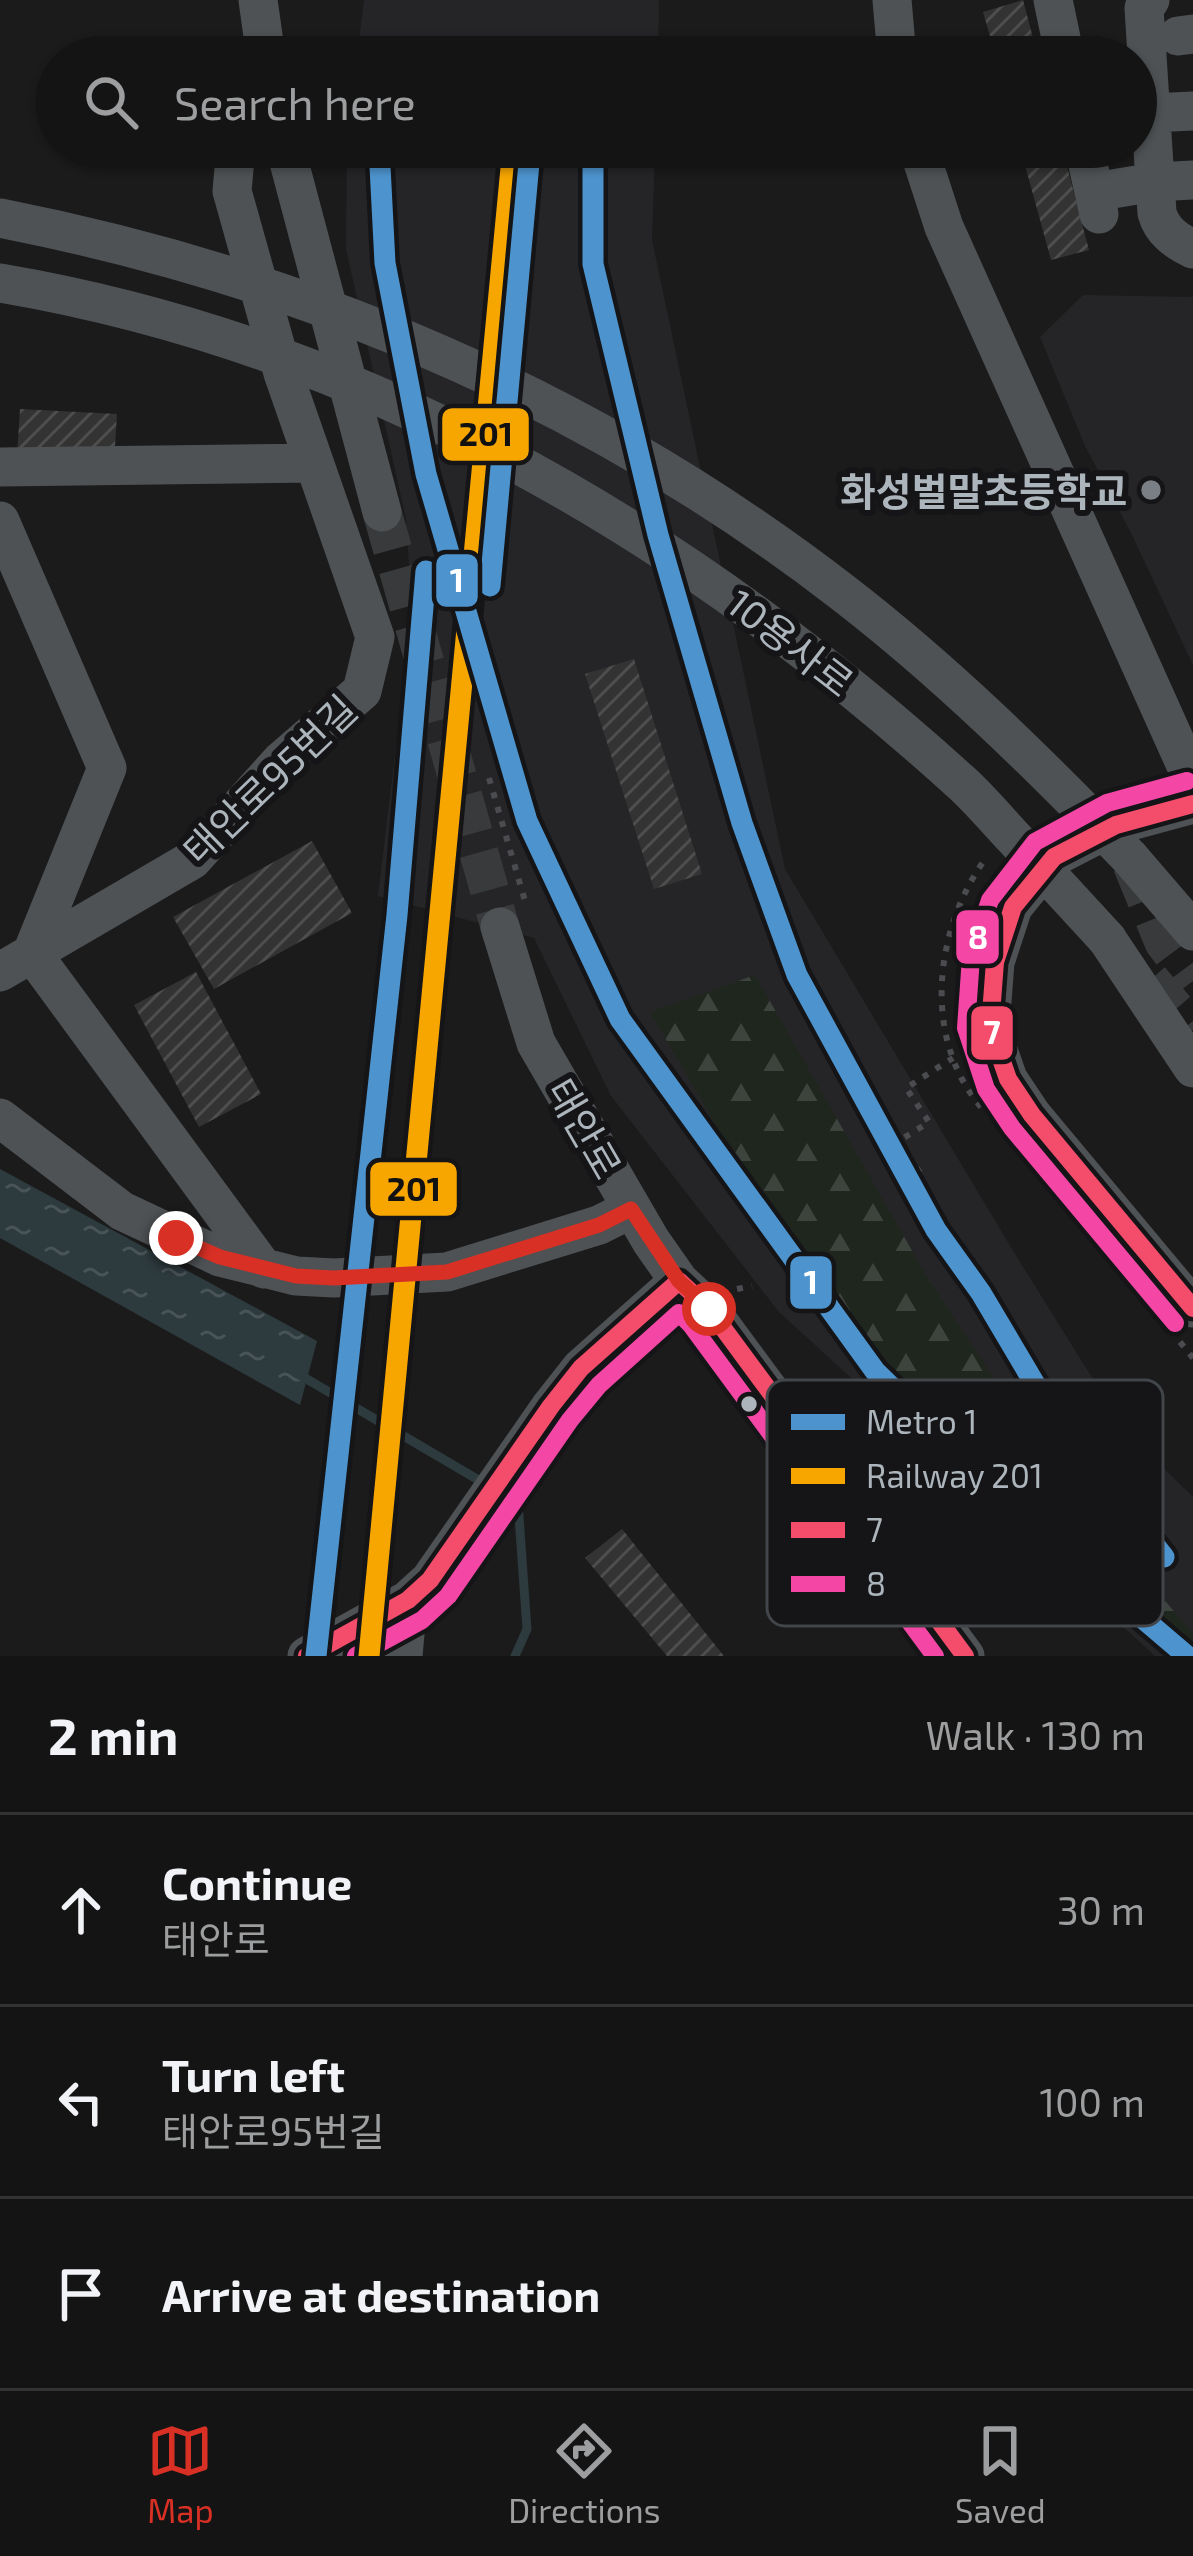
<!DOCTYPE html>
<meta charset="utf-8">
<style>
:root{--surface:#141414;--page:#212122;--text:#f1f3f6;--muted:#9d9ea0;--line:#333334;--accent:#d93025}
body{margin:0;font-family:"Exo 2","Noto Sans KR",sans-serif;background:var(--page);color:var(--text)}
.stop{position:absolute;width:36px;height:36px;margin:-27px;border:9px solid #d93025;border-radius:50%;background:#fff}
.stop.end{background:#d93025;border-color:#fff;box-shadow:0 3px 12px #0008}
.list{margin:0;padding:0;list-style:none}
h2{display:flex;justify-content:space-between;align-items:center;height:156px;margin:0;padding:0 48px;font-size:51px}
h2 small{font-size:39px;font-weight:400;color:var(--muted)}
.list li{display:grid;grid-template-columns:78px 1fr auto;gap:36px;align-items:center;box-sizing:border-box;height:192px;padding:0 48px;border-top:3px solid var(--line)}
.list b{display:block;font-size:45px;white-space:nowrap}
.list p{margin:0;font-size:39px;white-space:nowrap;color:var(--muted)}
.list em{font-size:39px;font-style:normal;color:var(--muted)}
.icon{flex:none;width:66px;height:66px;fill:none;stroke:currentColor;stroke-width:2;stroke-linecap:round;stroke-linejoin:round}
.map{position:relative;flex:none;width:1193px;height:1656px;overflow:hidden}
.search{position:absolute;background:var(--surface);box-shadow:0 3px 9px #0004;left:36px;right:36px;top:36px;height:132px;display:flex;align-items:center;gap:30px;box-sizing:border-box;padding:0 42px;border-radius:66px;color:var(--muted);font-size:45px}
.sheet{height:732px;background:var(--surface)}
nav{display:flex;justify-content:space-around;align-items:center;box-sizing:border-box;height:168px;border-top:3px solid var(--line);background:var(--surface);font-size:33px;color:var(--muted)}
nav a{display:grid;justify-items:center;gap:6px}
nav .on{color:var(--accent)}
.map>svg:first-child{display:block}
.built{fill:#252527}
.forest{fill:url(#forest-firs)}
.water{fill:url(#water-ripples)}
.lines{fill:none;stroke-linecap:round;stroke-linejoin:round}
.stream{stroke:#2d3a3e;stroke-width:9}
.building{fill:url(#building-hatch)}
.minor-tunnel{stroke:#383a3b;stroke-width:39;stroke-dasharray:39 20;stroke-linecap:butt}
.path{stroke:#4b4c4f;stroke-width:6;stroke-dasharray:6 9;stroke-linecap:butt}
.minor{stroke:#4f5254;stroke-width:39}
.minor-bridge{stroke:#4f5254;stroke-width:39}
.bus-1-casing{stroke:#151517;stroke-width:27}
.bus-2-casing{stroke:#151517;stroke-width:27}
.bus-1{stroke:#f44d6c;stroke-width:18}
.bus-2{stroke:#f346a5;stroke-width:18}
.rail-1-casing{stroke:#151517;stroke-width:30}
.rail-1{stroke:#f7a600;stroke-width:21}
.metro-1-casing{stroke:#151517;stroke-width:30}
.metro-1{stroke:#4d94ce;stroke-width:21}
.route{stroke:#d93025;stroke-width:15}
.poi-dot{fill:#797f84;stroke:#151517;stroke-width:4.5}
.bus-dot{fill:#acb5bc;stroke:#151517;stroke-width:4.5}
.labels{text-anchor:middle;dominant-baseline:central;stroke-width:12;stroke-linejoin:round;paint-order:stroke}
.poi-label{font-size:39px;font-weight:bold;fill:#acb5bc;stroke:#151517;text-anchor:end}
.street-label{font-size:39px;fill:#acb5bc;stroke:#151517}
.key{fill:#151517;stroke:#424549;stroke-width:3}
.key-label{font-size:33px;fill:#acb5bc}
.line-badge{stroke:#151517;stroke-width:4.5}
.badge-label{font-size:33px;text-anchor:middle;font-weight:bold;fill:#fff}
.pale-badge-label{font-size:33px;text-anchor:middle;font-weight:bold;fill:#111}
</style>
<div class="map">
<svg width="1193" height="1656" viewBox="0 0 1193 1656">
<defs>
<pattern id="forest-firs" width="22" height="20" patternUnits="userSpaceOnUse" patternTransform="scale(3)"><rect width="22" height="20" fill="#1f261e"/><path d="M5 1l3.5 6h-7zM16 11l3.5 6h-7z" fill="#3d433d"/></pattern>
<pattern id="water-ripples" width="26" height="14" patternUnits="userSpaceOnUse" patternTransform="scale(3)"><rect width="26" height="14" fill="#2d3a3e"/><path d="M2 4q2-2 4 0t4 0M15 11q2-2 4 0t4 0" fill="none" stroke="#495458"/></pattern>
<pattern id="building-hatch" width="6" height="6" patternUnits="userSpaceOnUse" patternTransform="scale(3)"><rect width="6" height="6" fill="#333"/><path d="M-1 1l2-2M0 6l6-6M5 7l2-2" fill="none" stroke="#4e4e4f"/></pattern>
</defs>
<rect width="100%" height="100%" fill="#1b1b1b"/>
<path class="built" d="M364 0H659L658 57H357Z
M347 147H655L652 240 785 869 1012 1249 1124 1429 1193 1497V1656H1155L779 1312 611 1096 534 938 378 896 412 612 406 519 346 249Z
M1083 295 1193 297V665L1132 535 1085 446 1040 337Z"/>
<path class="forest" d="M755 975 927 1277 1051 1465 1193 1634V1651L1066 1537 890 1369 730 1149 650 1012Z"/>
<path class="water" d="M0 1169 317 1341 300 1405 0 1238Z"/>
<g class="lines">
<path class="stream" d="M300 1375 487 1485
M501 1494 518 1503 527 1629 515 1656"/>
</g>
<path class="building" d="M1023 0 1038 57H996L983 12Z
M1020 147H1062L1089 250 1051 260Z
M20 409 117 414 114 462 17 456Z
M634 659 702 874 654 889 585 674Z
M312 841 352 913 214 989 173 917Z
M196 972 261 1094 199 1127 134 1005Z
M622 1529 724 1656H667L585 1558Z"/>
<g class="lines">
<path class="minor-tunnel" d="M382 512 500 927
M1132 864 1164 942 1193 981
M1150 980 1193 1030"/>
<path class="path" d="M489 778 525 901
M981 1107C922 1038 934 929 986 858
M920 1173 899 1141 929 1122 906 1088 953 1058
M737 1289 752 1286
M1180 1342 1193 1358"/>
<path class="minor" d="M258 0 266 57
M892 0 897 57
M1053 0 1065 57
M1150 0 1144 8 1157 213C1162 231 1176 241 1193 249
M1178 36 1193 34
M1151 113 1193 111
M285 147 382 512
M918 147 944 227 1193 781
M1084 147 1099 214
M1094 192 1155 182 1193 180
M0 467 312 463
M0 521 107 768 32 953 264 1269
M1193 804 1116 825 1054 857 1013 907 995 962 990 1027 1008 1079 1032 1115 1193 1308
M1130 858 1193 931
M500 927 536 1043 651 1241 679 1281 709 1309 965 1656
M1107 939 1193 1068
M0 972 192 860 281 761 362 691 375 637 283 373 232 191 236 147
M0 1118 122 1211 220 1257 296 1276 334 1278 447 1272 599 1225 631 1209
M826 1594 888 1550
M307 1656 408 1600 430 1580 551 1406 581 1368 679 1281
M403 1656 408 1600"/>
<path class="minor-bridge" d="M0 218C309 279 592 399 842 592 946 672 1039 764 1130 858
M0 283C371 346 689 535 964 785 982 802 998 821 1014 838 1045 872 1076 905 1107 939"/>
<g class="bus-1-casing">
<path id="bus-1" d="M1193 804 1116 825 1054 857 1013 907 995 962 990 1027 1008 1079 1032 1115 1193 1308
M307 1656 408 1600 430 1580 551 1406 581 1368 679 1281 709 1309 965 1656"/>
</g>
<g class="bus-2-casing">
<path id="bus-2" d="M1175 1323 1012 1128 986 1089 966 1028 971 957 990 900 1035 842 1107 803 1187 781
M356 1656 422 1620 448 1596 570 1420 599 1385 679 1313 691 1325 935 1656"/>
</g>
<use href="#bus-1" class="bus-1"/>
<use href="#bus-2" class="bus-2"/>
<g class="rail-1-casing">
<path id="rail-1" d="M369 1656 513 147"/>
</g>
<use href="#rail-1" class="rail-1"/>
<g class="metro-1-casing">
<path id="metro-1" d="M379 147 385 263 426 474 527 821 620 1019 875 1371 1025 1518 1187 1656
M593 147V264L658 535 742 823 797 975 936 1230 981 1293 1058 1423 1164 1557
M490 586 530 152
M316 1656 397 915 426 571"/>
</g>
<use href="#metro-1" class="metro-1"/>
</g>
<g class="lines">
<path class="route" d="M176 1238 220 1257 296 1276 334 1278 447 1272 599 1225 631 1209 679 1281 709 1309"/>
</g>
<circle class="poi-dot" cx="1151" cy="490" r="12"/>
<circle class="bus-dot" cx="749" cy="1404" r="10"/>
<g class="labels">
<g class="poi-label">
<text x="1127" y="490">화성벌말초등학교</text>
</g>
<g class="street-label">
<text transform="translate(791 642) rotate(38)">10용사로</text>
<text transform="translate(269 779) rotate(-44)">태안로95번길</text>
<text transform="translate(585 1128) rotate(60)">태안로</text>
</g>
</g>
<rect x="767" y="1380" width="396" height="246" rx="18" class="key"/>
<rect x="791" y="1414" width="54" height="16" fill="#4d94ce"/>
<rect x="791" y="1468" width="54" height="16" fill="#f7a600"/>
<rect x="791" y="1522" width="54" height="16" fill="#f44d6c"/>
<rect x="791" y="1576" width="54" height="16" fill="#f346a5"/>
<g class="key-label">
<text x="866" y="1434">Metro 1</text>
<text x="866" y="1488">Railway 201</text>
<text x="866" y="1542">7</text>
<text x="866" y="1596">8</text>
</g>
<g class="line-badge">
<rect x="440" y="406" width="91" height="57" rx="12" fill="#f7a600"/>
<rect x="434" y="552" width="46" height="57" rx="12" fill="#4d94ce"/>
<rect x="954" y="908" width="47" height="58" rx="12" fill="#f346a5"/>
<rect x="969" y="1004" width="46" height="58" rx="12" fill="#f44d6c"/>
<rect x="368" y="1160" width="91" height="58" rx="12" fill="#f7a600"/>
<rect x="788" y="1254" width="46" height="57" rx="12" fill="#4d94ce"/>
</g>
<g class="badge-label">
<text x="457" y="592">1</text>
<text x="978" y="949">8</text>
<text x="992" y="1044">7</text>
<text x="811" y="1294">1</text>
</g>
<g class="pale-badge-label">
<text x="486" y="446">201</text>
<text x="414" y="1201">201</text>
</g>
</svg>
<div class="stop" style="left:709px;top:1309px"></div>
<div class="stop end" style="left:176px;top:1238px"></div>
<div class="search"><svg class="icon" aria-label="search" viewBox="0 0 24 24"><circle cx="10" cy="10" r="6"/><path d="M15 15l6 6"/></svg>Search here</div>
</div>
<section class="sheet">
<h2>2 min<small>Walk · 130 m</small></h2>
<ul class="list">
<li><svg class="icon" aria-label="ahead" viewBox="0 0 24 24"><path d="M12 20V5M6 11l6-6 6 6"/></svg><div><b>Continue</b><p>태안로</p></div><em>30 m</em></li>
<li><svg class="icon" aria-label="left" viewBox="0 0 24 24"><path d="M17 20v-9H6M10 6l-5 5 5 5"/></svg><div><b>Turn left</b><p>태안로95번길</p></div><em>100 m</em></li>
<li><svg class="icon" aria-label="arrive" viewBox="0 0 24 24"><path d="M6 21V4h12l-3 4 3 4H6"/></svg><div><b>Arrive at destination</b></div></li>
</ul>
</section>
<nav>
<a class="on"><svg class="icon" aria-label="map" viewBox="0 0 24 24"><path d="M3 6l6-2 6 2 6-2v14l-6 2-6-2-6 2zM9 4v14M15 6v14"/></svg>Map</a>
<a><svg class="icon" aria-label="directions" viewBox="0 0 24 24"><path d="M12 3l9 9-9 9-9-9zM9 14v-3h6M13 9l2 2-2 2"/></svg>Directions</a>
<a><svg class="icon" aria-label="saved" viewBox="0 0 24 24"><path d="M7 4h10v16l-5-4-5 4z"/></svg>Saved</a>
</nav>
